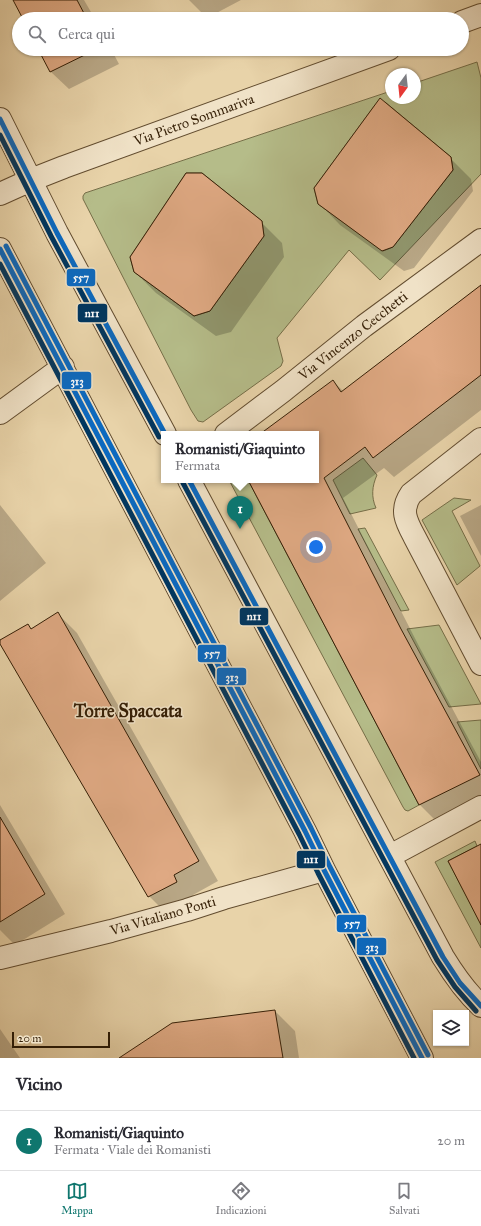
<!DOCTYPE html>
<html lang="it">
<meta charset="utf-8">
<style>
:root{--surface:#fff;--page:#f2f2f3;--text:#2b2b33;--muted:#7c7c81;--line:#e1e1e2;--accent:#0f766e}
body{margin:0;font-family:"IM FELL Great Primer",serif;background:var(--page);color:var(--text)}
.controls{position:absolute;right:12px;bottom:12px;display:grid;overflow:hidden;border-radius:0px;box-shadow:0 1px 3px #0004}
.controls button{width:36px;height:36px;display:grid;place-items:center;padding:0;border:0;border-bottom:1px solid var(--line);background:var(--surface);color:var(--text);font:20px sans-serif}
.compass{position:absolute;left:385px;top:68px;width:36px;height:36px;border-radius:50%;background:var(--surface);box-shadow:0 1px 3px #0004;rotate:195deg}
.scale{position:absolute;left:12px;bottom:10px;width:98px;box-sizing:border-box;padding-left:4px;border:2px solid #351f06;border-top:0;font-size:11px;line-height:14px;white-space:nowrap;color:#351f06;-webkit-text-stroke:3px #f0e2c7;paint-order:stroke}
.you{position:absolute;left:316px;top:547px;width:14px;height:14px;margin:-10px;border:3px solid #fff;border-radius:50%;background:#1a73e8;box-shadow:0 0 0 6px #1a73e833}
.badge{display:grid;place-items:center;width:26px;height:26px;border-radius:50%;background:var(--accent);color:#fff;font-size:13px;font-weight:700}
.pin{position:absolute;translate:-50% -33px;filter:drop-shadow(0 1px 2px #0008)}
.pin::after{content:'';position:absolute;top:21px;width:14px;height:12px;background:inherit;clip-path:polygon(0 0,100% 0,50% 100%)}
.popup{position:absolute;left:161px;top:431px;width:158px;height:52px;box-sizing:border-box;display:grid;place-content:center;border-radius:0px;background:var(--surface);filter:drop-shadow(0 1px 3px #0005);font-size:13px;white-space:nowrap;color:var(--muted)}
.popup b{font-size:15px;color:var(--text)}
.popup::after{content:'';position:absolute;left:50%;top:100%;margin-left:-8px;border:8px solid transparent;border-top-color:var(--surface)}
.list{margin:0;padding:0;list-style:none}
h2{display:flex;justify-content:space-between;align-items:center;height:52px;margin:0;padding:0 16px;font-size:17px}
h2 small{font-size:13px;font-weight:400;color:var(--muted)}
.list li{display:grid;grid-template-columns:26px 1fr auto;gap:12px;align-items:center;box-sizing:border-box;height:60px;padding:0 16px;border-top:1px solid var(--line)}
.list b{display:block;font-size:15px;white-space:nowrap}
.list p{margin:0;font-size:13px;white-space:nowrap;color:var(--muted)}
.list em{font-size:13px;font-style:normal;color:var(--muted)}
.icon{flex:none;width:22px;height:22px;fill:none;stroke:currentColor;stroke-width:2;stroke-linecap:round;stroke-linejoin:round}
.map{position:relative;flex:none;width:481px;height:1058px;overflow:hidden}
.search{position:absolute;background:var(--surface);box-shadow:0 1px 3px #0004;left:12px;right:12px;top:12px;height:44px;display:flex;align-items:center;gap:10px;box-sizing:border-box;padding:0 14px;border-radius:22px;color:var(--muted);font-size:15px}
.sheet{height:112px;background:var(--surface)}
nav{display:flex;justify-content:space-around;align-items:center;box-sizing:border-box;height:56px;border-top:1px solid var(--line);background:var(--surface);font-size:11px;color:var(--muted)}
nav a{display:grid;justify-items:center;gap:2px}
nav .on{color:var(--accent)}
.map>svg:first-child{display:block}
.green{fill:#b5bc89;stroke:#756e48;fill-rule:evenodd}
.shadow{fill:#0003}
.building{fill:#dfa983;stroke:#351f06}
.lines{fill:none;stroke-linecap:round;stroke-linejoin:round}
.minor-casing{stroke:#624c2f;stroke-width:24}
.minor{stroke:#f0e2c7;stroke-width:22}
.bus-1-casing{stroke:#f0e2c7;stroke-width:8}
.bus-2-casing{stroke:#f0e2c7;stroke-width:8}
.bus-3-casing{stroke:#f0e2c7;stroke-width:8}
.bus-1{stroke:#0c69bf;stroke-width:5}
.bus-2{stroke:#00365f;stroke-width:5}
.bus-3{stroke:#0c69bf;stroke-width:5}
.labels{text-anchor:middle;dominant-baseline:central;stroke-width:3;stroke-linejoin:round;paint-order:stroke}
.street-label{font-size:14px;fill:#351f06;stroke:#f0e2c7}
.district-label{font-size:18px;font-weight:bold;fill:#351f06;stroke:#f0e2c7}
.line-badge{stroke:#f0e2c7;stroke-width:1.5}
.badge-label{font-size:11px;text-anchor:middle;font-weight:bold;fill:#fff}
</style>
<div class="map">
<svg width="481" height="1058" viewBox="0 0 481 1058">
<rect width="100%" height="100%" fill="#e8d3a9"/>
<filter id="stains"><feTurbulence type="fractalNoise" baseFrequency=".005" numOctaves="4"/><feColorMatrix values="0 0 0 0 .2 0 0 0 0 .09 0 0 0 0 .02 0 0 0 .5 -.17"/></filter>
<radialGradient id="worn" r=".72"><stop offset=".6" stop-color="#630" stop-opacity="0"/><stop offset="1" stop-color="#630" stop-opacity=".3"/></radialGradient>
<path class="green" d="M477 62 481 78V174L380 280 349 250 277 338 283 361 281 366 203 422 198 421 191 410 83 199V196L85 193 391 91V98H415V83ZM385 102 451 157 453 170 393 247 383 251 318 204 314 188 375 105ZM186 173H202L262 221 264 236 210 311 194 316 134 272 130 257Z
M363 458 377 475C372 486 371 497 376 508L350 514 333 480Z
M229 480H248L419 805 408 811 405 810 403 807Z
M454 498 471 500 452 511 480 566 457 585 422 520Z
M365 528 409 610 401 611 358 529Z
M439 625 481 704 449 707 407 629Z
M481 720V769L457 722Z
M475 841 477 846 448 861 479 920 481 919V948L435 862Z"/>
<path class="shadow" d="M14 0H84L95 19H24Z
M189 0H241L207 18Z
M40 49H111L119 64 69 89 51 72Z
M450 158 471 179 473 191 414 268 404 271 340 225 319 203Z
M261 222 282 243 284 257 231 332 216 336 156 293 135 272Z
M481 286V410L394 477 384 468 343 498 421 650 481 762V804L440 825 420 805 249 480H316V434H261L333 381 343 391Z
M0 505 46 563 0 601Z
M481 505V556L460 516Z
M57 613 77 633 218 881 193 895 197 902 169 916 149 896 0 642V641L27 625 32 629Z
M0 805 65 914 15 945 0 930Z
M275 1011 295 1031 299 1058H120Z
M0 1029 20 1058H0Z"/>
<path class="building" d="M13 0H77L87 19H23Z
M38 49H97L50 72Z
M380 98 451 157 453 170 393 247 382 251 318 204 314 188Z
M186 173H202L262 221 264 236 210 311 194 316 134 272 130 257Z
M481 285V375L373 458 365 447 324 478 401 629 480 775 419 805 248 480H316V434H260L333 380 341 392Z
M58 612 199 861 174 875 177 882 148 897 0 644V640L28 624 31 629Z
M0 817 45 894 0 922Z
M481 844V925L448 861Z
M275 1010 283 1058H119L172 1023Z"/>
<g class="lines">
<g class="minor-casing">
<path id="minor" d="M462 22 481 15
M0 119 57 233 165 434
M0 194 31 180 64 167 389 49
M0 249 305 831 324 870 422 1058
M0 413 63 367
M226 434 283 391 364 326 481 240
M481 439 411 494C400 510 406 521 414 536L481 664
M189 480 443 957C454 975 466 992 481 1006
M390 856 481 807
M0 958 111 931 187 910 224 898 324 870"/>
</g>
<use href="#minor" class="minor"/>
<g class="bus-1-casing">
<path id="bus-1" d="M0 119 57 233 165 434
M0 249 305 831 324 870 422 1058
M189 480 443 957 460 983 481 1006"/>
</g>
<g class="bus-2-casing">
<path id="bus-2" d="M0 135 51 236 159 437
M0 264 299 834 318 873 414 1058
M183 483 437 960 455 987 476 1011"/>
</g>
<g class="bus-3-casing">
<path id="bus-3" d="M6 246 311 828 330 867 428 1055"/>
</g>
<use href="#bus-1" class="bus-1"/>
<use href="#bus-2" class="bus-2"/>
<use href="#bus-3" class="bus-3"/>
</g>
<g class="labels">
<g class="street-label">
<text transform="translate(194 120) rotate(-20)">Via Pietro Sommariva</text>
<text transform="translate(353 336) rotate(-38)">Via Vincenzo Cecchetti</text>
<text transform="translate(163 916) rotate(-16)">Via Vitaliano Ponti</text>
</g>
<g class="district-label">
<text x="128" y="711">Torre Spaccata</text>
</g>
</g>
<g class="line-badge">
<rect x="66" y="268" width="30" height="19" rx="4" fill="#0c69bf"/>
<rect x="77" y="303" width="31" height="20" rx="4" fill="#00365f"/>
<rect x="61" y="371" width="31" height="19" rx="4" fill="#0c69bf"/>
<rect x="239" y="607" width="30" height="19" rx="4" fill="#00365f"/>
<rect x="197" y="644" width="30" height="19" rx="4" fill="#0c69bf"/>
<rect x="216" y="667" width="31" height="19" rx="4" fill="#0c69bf"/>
<rect x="296" y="850" width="30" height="19" rx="4" fill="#00365f"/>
<rect x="336" y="914" width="31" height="19" rx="4" fill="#0c69bf"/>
<rect x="356" y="937" width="31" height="19" rx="4" fill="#0c69bf"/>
</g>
<g class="badge-label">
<text x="81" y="281">557</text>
<text x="92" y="317">n11</text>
<text x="77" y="385">313</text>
<text x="254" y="620">n11</text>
<text x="212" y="657">557</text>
<text x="232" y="681">313</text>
<text x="311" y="863">n11</text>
<text x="352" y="927">557</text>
<text x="372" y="951">313</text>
</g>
<rect width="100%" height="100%" filter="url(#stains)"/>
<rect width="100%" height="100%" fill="url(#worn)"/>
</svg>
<div class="controls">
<button><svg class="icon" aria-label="layers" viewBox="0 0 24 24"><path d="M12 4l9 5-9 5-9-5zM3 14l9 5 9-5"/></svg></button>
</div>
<svg class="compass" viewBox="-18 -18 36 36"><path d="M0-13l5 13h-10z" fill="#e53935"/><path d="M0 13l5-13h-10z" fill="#7c7c81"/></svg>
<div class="scale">20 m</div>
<div class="you"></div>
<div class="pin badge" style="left:240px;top:529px">1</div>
<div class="popup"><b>Romanisti/Giaquinto</b>Fermata</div>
<div class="search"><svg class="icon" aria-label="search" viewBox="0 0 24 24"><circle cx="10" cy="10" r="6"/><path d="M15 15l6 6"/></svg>Cerca qui</div>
</div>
<section class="sheet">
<h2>Vicino<small></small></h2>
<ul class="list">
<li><span class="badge">1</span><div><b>Romanisti/Giaquinto</b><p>Fermata · Viale dei Romanisti</p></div><em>20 m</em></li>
</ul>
</section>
<nav>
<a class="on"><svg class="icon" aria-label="map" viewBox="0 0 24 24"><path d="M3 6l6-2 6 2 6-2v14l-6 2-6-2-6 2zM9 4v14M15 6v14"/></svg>Mappa</a>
<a><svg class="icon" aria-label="directions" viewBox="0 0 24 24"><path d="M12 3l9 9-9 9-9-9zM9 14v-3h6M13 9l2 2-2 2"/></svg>Indicazioni</a>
<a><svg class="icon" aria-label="saved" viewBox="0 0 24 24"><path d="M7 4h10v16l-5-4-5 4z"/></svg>Salvati</a>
</nav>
